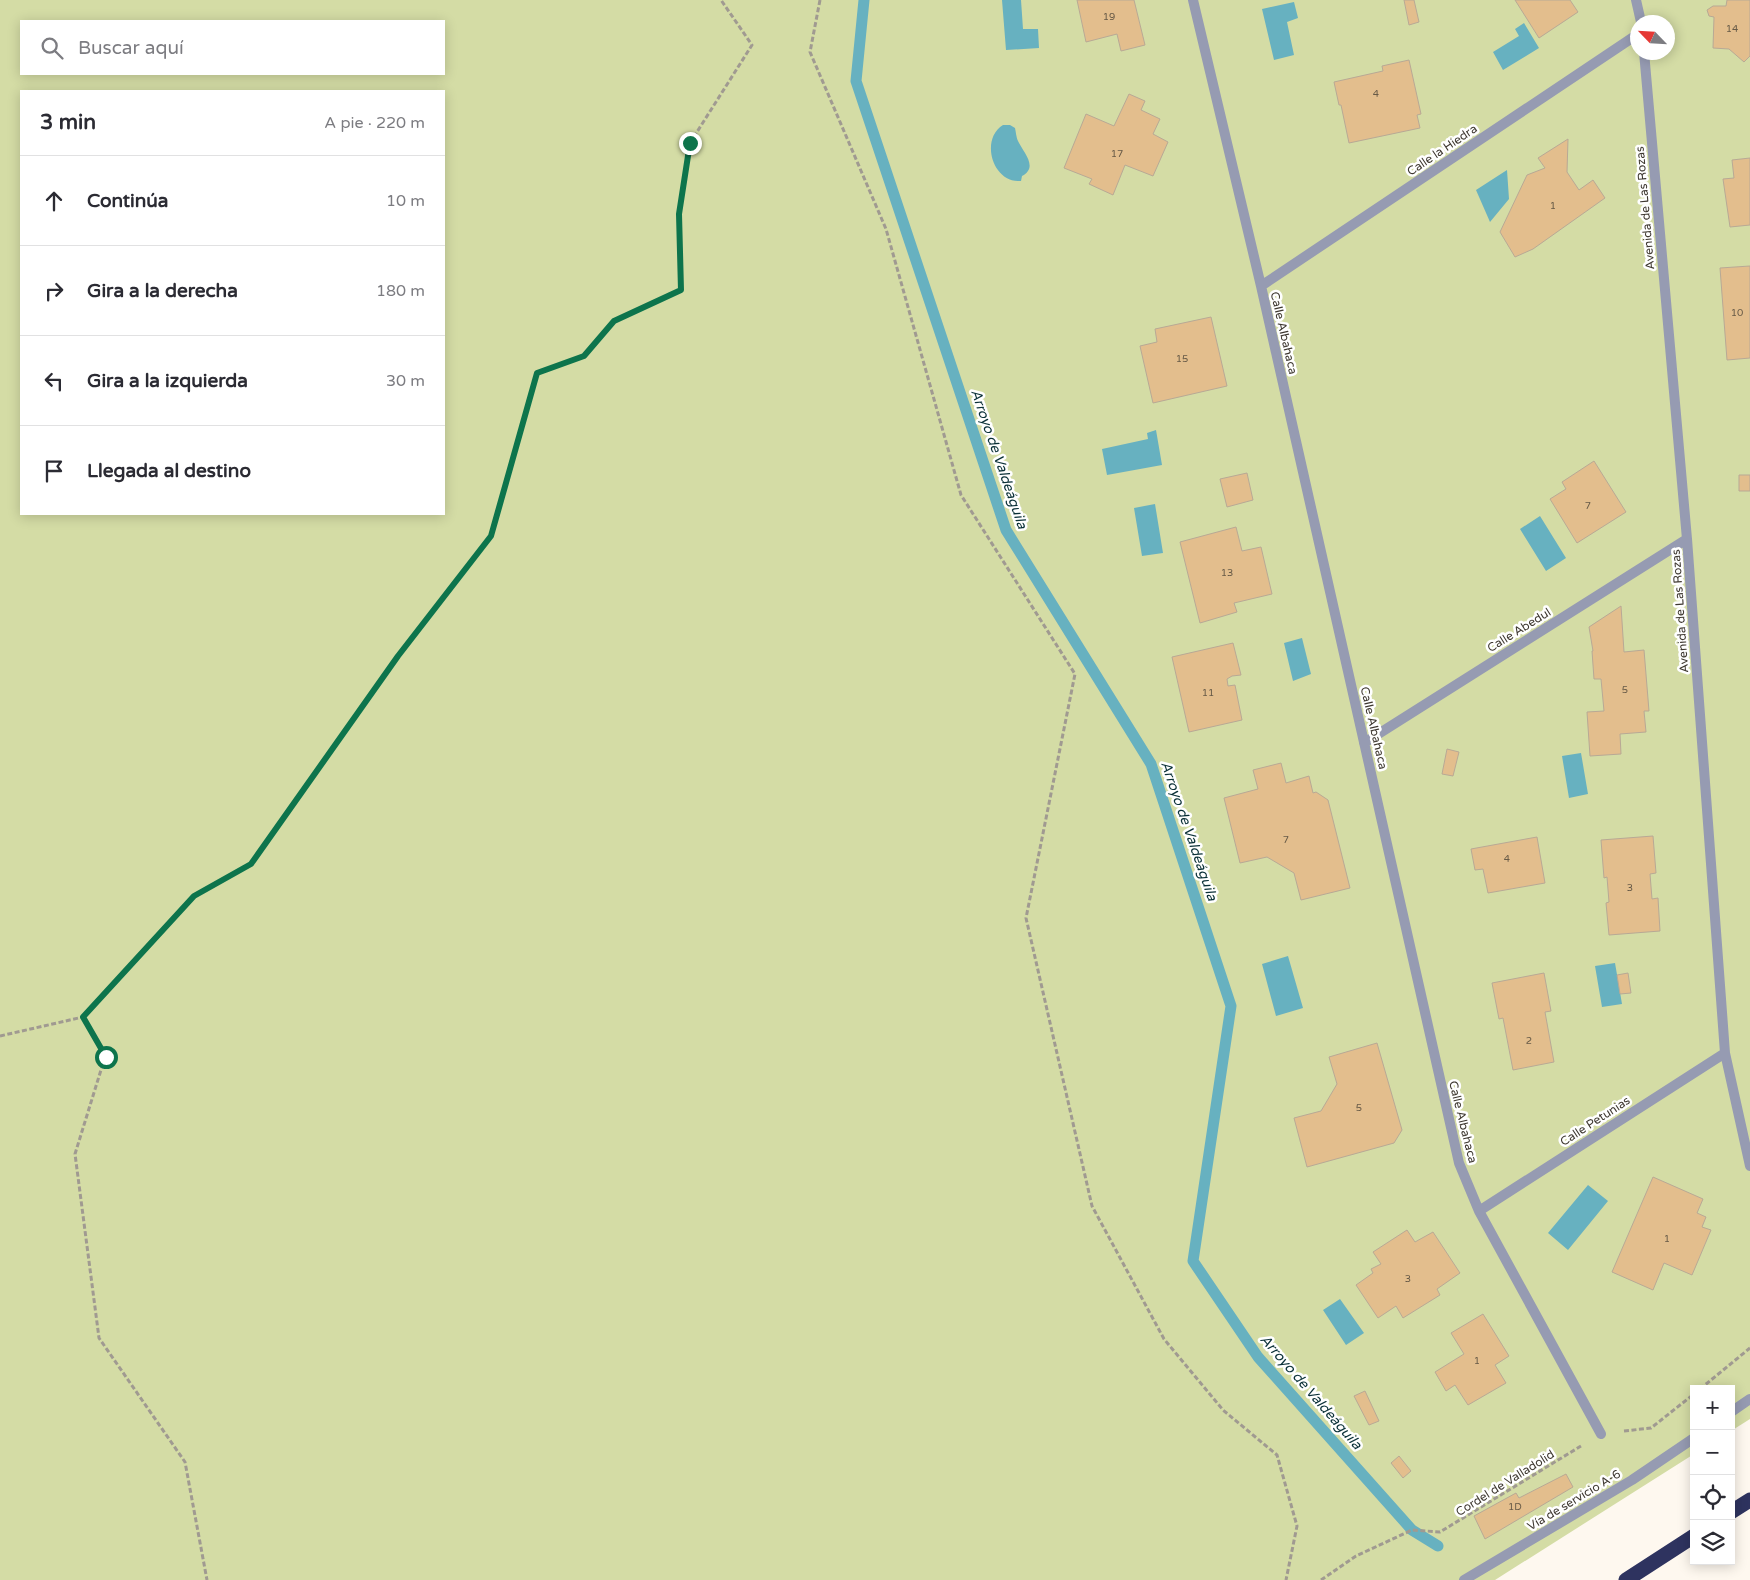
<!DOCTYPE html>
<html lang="es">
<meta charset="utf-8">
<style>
:root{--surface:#fff;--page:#f7f7f7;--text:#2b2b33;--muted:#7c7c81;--line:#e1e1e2}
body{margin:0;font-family:"Varela Round",sans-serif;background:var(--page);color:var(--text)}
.controls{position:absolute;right:15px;bottom:15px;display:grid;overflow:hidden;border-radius:0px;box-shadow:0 2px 12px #0003}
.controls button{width:45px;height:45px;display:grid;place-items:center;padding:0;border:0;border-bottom:1px solid var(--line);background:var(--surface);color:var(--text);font:25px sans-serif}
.compass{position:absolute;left:1630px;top:15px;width:45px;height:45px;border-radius:50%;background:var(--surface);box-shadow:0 2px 12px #0003;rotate:295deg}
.stop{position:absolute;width:15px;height:15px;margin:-11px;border:4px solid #0d744c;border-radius:50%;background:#fff}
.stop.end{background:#0d744c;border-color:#fff;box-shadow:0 1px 5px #0008}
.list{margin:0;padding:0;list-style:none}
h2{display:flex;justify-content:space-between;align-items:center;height:65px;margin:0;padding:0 20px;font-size:21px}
h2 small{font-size:16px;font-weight:400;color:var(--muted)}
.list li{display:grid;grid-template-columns:32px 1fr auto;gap:15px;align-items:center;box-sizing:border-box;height:90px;padding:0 20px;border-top:1px solid var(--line)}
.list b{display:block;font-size:19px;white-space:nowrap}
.list em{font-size:16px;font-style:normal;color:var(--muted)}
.icon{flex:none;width:28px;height:28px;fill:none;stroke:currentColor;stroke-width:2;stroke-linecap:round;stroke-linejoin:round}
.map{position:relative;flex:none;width:1750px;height:1580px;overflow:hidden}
.search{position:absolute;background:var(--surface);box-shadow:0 2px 12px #0003;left:20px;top:20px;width:425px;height:55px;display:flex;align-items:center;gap:12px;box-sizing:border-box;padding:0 18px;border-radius:0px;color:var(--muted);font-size:19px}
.panel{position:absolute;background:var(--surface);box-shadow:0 2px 12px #0003;left:20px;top:90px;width:425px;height:425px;border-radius:0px}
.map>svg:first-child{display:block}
.green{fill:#d4dca5;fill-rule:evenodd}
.water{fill:#67b1c0}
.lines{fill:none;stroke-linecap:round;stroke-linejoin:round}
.stream{stroke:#67b1c0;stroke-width:11}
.building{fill:#e3be8d;stroke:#b8a995}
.path{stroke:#a09a91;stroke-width:3;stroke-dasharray:5 2.5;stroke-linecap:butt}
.street{stroke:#969bb2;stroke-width:10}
.highway{stroke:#2e335f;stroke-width:15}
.route{stroke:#0d744c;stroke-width:6}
.labels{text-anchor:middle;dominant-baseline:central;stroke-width:5;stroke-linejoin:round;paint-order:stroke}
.number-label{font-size:10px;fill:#675a47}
.street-label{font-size:12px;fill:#3e3830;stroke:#fff}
.water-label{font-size:14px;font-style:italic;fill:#0a3037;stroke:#fff}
</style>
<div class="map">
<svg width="1750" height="1580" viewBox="0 0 1750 1580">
<rect width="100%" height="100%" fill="#fef8ef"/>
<path class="green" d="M0 0H1750V1419L1731 1431V1389H1694V1454L1495 1580H0ZM21 21H444V74H21ZM1638 22H1668V52H1638ZM21 91H444V514H21Z"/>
<path class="water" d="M1002 0H1021L1023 29H1038L1039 48 1006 50Z
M1294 2 1298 18 1287 22 1294 55 1274 60 1262 9Z
M1524 23 1539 48 1503 70 1493 52 1519 36 1515 29Z
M1003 125H1010L1015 128C1016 132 1016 137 1018 141 1023 152 1039 167 1022 176L1021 181C992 183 980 139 1003 125Z
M1507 170 1509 199 1490 222 1476 190Z
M1156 430 1162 465 1107 475 1102 449 1148 439 1147 433Z
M1155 504 1163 553 1142 556 1134 508Z
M1540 516 1566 558 1546 571 1520 529Z
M1302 638 1311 674 1293 681 1284 643Z
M1581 753 1588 794 1569 798 1562 756Z
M1288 956 1303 1008 1276 1016 1262 964Z
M1615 963 1622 1004 1602 1007 1595 966Z
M1588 1185 1608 1201 1568 1250 1548 1233Z
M1340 1299 1364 1333 1346 1345 1323 1310Z"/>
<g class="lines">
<path class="stream" d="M864 0 856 81 1006 530 1151 764 1231 1006 1193 1261 1258 1357 1412 1530 1438 1546"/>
</g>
<path class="building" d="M1077 0H1134L1145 45 1121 51 1117 34 1086 42Z
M1404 0H1414L1419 22 1409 25Z
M1515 0H1570L1578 12 1539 38Z
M1727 0H1750V56L1744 62 1729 49 1713 48 1714 17 1709 16 1707 10 1713 6H1726Z
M1409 60 1421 114 1417 115 1420 128 1349 143 1341 105H1339L1334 82 1383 71 1382 66Z
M1129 94 1145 101 1141 110 1160 119 1153 134 1168 142 1153 176 1125 165 1113 195 1089 184 1092 179 1064 168 1086 114 1114 126Z
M1568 139 1567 172 1579 190 1593 180 1605 198 1533 249 1515 257 1500 232 1527 175 1545 168 1538 158Z
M1750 158V225L1730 227 1723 179 1734 178 1732 160Z
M1750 266V358L1727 360 1720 268Z
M1211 317 1227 386 1153 403 1140 346 1157 342 1155 329Z
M1594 461 1626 512 1577 543 1550 499 1566 489 1562 482Z
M1247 473 1253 500 1227 507 1220 479Z
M1739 475H1750V491H1739Z
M1236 527 1242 551 1261 547 1272 594 1234 603 1237 612 1200 623 1180 542Z
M1621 606 1624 652 1644 650 1649 711H1644L1646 732 1620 734 1621 754 1590 756 1587 712 1604 711 1601 679H1594L1592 651H1593L1589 627Z
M1233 643 1241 675 1232 676 1227 679 1228 686 1235 685 1242 720 1189 732 1172 657Z
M1447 749 1459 752 1453 776 1442 774Z
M1281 763 1286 783 1309 776 1313 793 1316 792 1328 800 1350 888 1301 900 1294 873 1267 857 1240 863 1224 798 1258 789 1253 770Z
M1653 836 1656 873 1650 874 1652 899 1658 898 1660 931 1609 935 1606 903 1609 902 1607 877 1604 878 1601 840Z
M1537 837 1545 883 1488 893 1483 869 1475 870 1471 849Z
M1544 973 1551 1011 1545 1012 1554 1062 1513 1070 1503 1018 1499 1019 1492 983Z
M1628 973 1631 993 1620 994 1617 975Z
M1377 1043 1402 1130 1394 1143 1307 1167 1294 1118 1321 1111 1337 1084 1329 1057Z
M1653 1177 1703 1199 1697 1213 1706 1217 1702 1227 1711 1230 1692 1275 1664 1263 1653 1290 1612 1272Z
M1407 1230 1415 1242 1433 1232 1460 1273 1437 1289 1440 1295 1403 1318 1396 1306 1378 1318 1356 1285 1373 1273 1371 1269 1381 1264 1373 1252Z
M1483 1314 1509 1356 1495 1365 1506 1383 1468 1405 1455 1385 1446 1391 1435 1372 1464 1354 1451 1333Z
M1365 1391 1379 1421 1369 1425 1354 1396Z
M1399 1456 1411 1471 1403 1478 1391 1463Z
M1566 1474 1573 1487 1485 1539 1474 1516 1516 1493 1519 1498Z"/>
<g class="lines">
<path class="path" d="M820 0 810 52 886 229 961 495 1075 674 1026 918 1092 1206 1164 1339 1223 1410 1277 1455 1297 1526 1286 1580
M83 1017 105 1057 75 1154 99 1338 185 1462 207 1580
M0 1036 83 1017 194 896 251 864 398 656 491 536 537 373 583 356 614 321 681 290 679 214 690 143 752 45 721 0
M1700 1389 1750 1348
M1624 1431 1651 1428 1694 1394
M1321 1580 1356 1556 1412 1530 1440 1532 1581 1446"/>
<path class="street" d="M1193 0 1261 286 1459 1163 1479 1211 1601 1434
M1636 0 1641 22
M1644 52 1687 539 1725 1053 1750 1166
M1261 286 1638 34
M1364 743 1687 539
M1479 1211 1725 1053
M1731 1412 1750 1399
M1464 1580 1632 1480 1694 1438"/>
<path class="highway" d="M1731 1512 1750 1500
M1626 1580 1694 1536"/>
</g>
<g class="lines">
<path class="route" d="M106 1057 83 1017 194 896 251 864 398 656 491 536 537 373 584 356 614 321 681 290 679 214 690 143"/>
</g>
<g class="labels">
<g class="number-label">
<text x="1109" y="17">19</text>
<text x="1732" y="29">14</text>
<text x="1376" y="94">4</text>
<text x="1117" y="154">17</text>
<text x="1553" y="206">1</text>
<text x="1737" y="313">10</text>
<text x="1182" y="359">15</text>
<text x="1588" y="506">7</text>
<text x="1227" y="573">13</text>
<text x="1625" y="690">5</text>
<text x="1208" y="693">11</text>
<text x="1286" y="840">7</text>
<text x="1507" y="859">4</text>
<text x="1630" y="888">3</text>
<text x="1529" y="1041">2</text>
<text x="1359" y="1108">5</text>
<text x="1667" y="1239">1</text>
<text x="1408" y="1279">3</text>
<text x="1477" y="1361">1</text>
<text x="1515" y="1507">1D</text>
</g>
<g class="street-label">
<text transform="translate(1442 150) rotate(-34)">Calle la Hiedra</text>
<text transform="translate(1645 208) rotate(-95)">Avenida de Las Rozas</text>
<text transform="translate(1284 333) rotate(77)">Calle Albahaca</text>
<text transform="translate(1680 611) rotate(-94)">Avenida de Las Rozas</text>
<text transform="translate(1519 630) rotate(-32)">Calle Abedul</text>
<text transform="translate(1374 728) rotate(77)">Calle Albahaca</text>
<text transform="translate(1595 1121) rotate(-33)">Calle Petunias</text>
<text transform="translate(1463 1122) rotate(76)">Calle Albahaca</text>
<text transform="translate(1505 1483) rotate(-32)">Cordel de Valladolid</text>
<text transform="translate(1574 1500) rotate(-31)">Vía de servicio A-6</text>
</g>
<g class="water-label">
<text transform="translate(999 459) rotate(71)">Arroyo de Valdeáguila</text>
<text transform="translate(1189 831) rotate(71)">Arroyo de Valdeáguila</text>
<text transform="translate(1311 1392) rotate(49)">Arroyo de Valdeáguila</text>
</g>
</g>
</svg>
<div class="controls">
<button>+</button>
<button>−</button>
<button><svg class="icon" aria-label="locate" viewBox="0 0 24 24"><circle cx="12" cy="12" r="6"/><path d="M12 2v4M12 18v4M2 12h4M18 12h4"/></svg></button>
<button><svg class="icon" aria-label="layers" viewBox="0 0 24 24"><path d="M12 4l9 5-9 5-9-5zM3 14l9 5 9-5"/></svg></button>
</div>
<svg class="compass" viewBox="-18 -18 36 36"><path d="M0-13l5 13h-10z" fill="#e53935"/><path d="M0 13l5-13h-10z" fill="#7c7c81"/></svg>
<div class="stop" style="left:106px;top:1057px"></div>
<div class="stop end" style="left:690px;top:143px"></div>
<div class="search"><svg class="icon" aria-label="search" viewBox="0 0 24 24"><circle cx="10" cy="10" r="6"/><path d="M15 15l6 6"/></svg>Buscar aquí</div>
<section class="panel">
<h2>3 min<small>A pie · 220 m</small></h2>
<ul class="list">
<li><svg class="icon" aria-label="ahead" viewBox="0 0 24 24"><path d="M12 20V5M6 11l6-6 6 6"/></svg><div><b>Continúa</b></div><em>10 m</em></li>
<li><svg class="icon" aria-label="right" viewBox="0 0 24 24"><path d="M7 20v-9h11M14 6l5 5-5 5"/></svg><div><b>Gira a la derecha</b></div><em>180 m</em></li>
<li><svg class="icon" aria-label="left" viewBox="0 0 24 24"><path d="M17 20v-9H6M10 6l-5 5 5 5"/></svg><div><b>Gira a la izquierda</b></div><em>30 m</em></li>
<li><svg class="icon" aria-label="arrive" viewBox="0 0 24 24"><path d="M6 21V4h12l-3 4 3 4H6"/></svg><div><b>Llegada al destino</b></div></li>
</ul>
</section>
</div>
